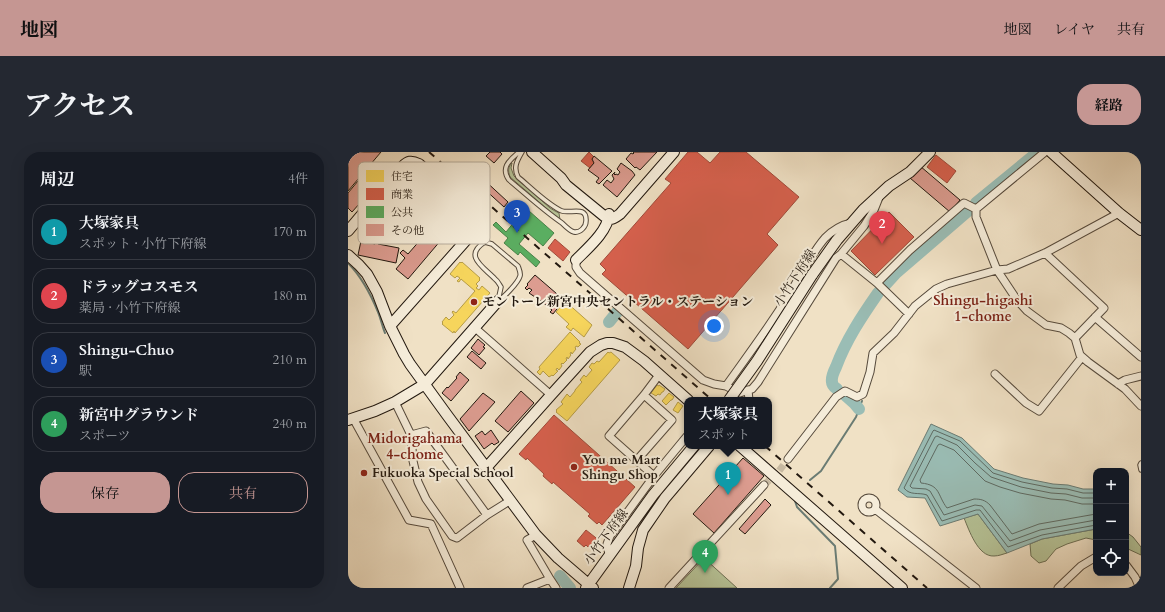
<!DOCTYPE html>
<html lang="ja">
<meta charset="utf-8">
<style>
:root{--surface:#171b24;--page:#242831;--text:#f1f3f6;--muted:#9ea1a6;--line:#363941;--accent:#c59692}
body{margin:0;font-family:Cardo,"Noto Serif JP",serif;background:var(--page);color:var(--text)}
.controls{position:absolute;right:12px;bottom:12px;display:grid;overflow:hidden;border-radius:8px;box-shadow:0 4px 16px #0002}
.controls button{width:36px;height:36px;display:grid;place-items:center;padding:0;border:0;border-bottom:1px solid var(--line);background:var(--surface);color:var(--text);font:20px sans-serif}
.you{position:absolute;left:366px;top:174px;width:14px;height:14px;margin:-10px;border:3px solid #fff;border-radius:50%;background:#1a73e8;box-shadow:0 0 0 6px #1a73e833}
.badge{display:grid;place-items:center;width:26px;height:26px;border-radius:50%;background:var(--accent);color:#fff;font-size:13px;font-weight:700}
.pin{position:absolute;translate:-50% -33px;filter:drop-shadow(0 1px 2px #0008)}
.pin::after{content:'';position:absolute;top:21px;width:14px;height:12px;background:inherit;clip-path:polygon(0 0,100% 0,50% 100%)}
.popup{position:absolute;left:336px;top:245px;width:88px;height:52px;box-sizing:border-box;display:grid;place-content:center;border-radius:8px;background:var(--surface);filter:drop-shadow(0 1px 3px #0005);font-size:13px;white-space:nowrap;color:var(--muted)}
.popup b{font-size:15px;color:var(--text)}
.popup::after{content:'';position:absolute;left:50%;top:100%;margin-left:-8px;border:8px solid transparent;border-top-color:var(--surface)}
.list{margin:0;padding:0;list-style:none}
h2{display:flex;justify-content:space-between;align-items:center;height:52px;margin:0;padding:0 16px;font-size:17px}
h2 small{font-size:13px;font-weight:400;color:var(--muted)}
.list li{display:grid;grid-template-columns:26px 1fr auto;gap:12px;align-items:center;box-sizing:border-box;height:56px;margin:0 8px 8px;padding:0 8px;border:1px solid var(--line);border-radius:16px}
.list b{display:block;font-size:15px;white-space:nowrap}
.list p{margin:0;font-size:13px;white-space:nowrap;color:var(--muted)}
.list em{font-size:13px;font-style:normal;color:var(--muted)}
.actions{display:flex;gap:8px;padding:12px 16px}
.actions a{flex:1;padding:9px 0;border:1px solid var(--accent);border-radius:16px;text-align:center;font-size:14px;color:var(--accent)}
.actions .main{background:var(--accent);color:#111}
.icon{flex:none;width:22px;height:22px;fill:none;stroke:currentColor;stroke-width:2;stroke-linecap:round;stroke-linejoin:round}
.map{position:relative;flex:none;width:793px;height:436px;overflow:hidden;border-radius:16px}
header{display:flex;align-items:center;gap:24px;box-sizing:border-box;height:56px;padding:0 20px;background:var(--accent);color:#111}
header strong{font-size:19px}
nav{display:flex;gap:22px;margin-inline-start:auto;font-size:14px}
.intro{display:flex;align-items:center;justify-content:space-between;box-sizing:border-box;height:96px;padding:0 24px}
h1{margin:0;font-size:28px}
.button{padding:10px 18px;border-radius:16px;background:var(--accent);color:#111;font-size:14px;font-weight:700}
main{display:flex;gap:24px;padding:0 24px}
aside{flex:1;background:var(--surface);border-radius:16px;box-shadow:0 4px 16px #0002}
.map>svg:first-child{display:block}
.green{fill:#b6c397;stroke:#6c6e53}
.water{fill:#9abdb5;stroke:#6a7b73}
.homes{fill:#f6d55c;stroke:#b69c45}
.shops{fill:#d6604d;stroke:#a04a3a}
.public{fill:#5aae61;stroke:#498148}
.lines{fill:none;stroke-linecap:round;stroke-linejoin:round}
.shore{stroke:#5e6a62;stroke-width:1}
.stream{stroke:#6a7b73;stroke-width:2}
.river{stroke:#9abdb5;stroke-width:12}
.building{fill:#dc9c90;stroke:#22180f}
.street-tunnel{stroke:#c7b9a1;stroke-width:7;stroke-dasharray:7 3.5;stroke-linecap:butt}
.lane-casing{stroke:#564a3c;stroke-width:5.5}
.street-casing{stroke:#564a3c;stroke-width:9}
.secondary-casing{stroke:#22180f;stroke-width:12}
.lane{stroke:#f5ecd9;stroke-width:3.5}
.street{stroke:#f5ecd9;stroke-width:7}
.secondary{stroke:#f5ecd9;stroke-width:10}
.rail{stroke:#22180f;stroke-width:2;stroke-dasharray:7 7;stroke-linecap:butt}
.secondary-bridge-casing{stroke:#22180f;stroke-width:12;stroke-linecap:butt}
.secondary-bridge{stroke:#f5ecd9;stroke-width:10}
.poi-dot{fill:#8f2418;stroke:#f5ecd9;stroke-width:1.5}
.labels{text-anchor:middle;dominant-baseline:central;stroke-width:4;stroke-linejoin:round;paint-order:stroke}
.street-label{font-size:13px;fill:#22180f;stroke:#f5ecd9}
.poi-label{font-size:13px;font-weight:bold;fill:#22180f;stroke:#f5ecd9;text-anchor:start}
.neighbourhood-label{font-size:14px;font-weight:bold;fill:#7a1f14;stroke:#f5ecd9}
.key{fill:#f5ecd9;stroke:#b6ac9c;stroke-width:1}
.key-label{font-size:11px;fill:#22180f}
</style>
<header>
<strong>地図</strong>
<nav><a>地図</a><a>レイヤ</a><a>共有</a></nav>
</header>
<div class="intro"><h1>アクセス</h1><a class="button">経路</a></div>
<main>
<aside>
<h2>周辺<small>4件</small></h2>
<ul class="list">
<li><span class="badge" style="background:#0f9aa8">1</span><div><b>大塚家具</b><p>スポット · 小竹下府線</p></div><em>170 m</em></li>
<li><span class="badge" style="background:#e0444e">2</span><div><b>ドラッグコスモス</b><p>薬局 · 小竹下府線</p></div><em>180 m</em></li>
<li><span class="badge" style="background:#1a4fb4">3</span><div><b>Shingu-Chuo</b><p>駅</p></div><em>210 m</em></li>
<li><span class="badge" style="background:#2e9e5b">4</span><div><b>新宮中グラウンド</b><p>スポーツ</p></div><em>240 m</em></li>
</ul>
<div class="actions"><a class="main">保存</a><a>共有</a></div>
</aside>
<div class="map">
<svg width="793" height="436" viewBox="0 0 793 436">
<rect width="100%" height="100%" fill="#f0e1c5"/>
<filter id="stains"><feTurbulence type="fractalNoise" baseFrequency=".005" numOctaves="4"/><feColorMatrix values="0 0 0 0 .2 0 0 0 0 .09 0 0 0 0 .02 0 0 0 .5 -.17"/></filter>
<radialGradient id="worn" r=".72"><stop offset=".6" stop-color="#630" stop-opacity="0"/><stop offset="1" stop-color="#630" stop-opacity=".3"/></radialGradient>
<path class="green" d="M164 11 163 16 166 24 202 56 207 59 211 61 212 68 162 25C160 19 160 15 164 11Z
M630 362 659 401C655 402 651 404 646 404 630 405 621 378 616 366Z
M748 377V388L738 386 719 392 708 397 698 409 691 411 683 404 682 392 694 387Z
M778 380 785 385 793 395V403L778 396Z
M356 406 389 436H328Z"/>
<path class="water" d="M583 272 614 286 646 317 675 326 705 332 720 333 735 337H748V377L694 387 659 401 630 362 592 374 577 346 559 345 550 338Z"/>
<path class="homes" d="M61 19 113 64 105 73 52 29Z
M112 110 113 111 114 110 132 126 131 127 132 128 128 132 130 134 128 136 131 138 134 134 142 141 107 181 106 179 105 181 94 172 95 171 94 170 98 165 101 168 106 163 104 160 105 159 108 161 127 139 113 127 111 130 109 129 112 126 109 124 107 126 102 122Z
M217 149 244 173 236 185 225 176 223 179 218 175 221 172 208 160Z
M222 180 232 190 231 191 233 192 230 195 228 194 227 196 228 197 224 202 223 200 222 202 223 203 220 207 219 205 218 207 219 208 215 212 214 211 213 212 214 214 211 218 209 216 208 218 210 219 205 224 204 223 201 225 195 219 192 223 189 220 192 217 191 215Z
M260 200 261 201 263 200 272 208 219 269 208 260 209 259 208 258 215 252 213 250 219 242 222 245 227 239V238L234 230 232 228 236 223 238 225 244 218 241 215 244 211 246 212 249 209 251 210Z
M309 233 311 234V233L317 237 315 240H314L312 243 310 242 308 244 303 241Z
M321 241 326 245 324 248H323L318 253 314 249Z
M330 250 335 254 330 261 325 258Z"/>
<path class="shops" d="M241 0 246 5 244 7 246 11 242 16 233 9Z
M340 0H349L362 11 372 0H398L451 45 419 82 430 93 340 197 254 122 258 118 252 112 323 31 317 27Z
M588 3 608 19 599 31 579 15Z
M541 60 566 85 527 123 503 99Z
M207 87 222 100 215 109 200 96Z
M206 263 287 335 254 373 251 370 249 372 240 364 242 362 205 330 204 332 195 324 196 322 179 306 178 308 171 302Z
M238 378 252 389 249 392 251 393 248 397 242 393 240 395 238 393 236 395 229 389Z"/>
<path class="public" d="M172 51 206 81 195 94 180 81 171 92 192 110 188 115 172 100 170 103 156 91 160 86 145 73 148 70 158 80 167 69 161 64Z"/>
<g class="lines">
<path class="shore" d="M748 341H735L719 337 704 336 674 330 645 321 612 289 586 278 585 279 556 336C562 344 571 340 579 343L594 369 628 358H632L660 395 694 383 748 373
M748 346H734L718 342 703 341 673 335 643 325 627 311 609 293 589 284 587 285 562 334 564 336 578 337 582 339 596 363 627 353 634 354 662 389 692 378 748 368
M748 352H734L717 348 703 347 672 341 652 335 637 329 606 298 592 292 590 293 572 328 573 331C593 333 589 343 599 356L626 347C633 347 637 348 642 353L664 382 691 372 748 362"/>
<path class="stream" d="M0 111C13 124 23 143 30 160 33 167 34 174 37 181
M462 328 473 319 508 265 514 249
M447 349 449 355 487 394 490 427 482 436"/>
<path class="river" d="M628 51 690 0
M538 132 548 121 620 59
M261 170 270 159
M489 237C486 235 484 233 484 230 483 225 486 219 488 215 498 188 514 164 530 141
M497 243 506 251 511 257
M212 424 222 436"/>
</g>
<path class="building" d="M0 0H33L0 39Z
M142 0H152L154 2 146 11 138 4Z
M285 0H309L292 18 288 15 287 16 278 7 283 1 285 2 286 1Z
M246 4 264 19 251 32 248 30 251 26 240 18 246 11 244 7Z
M273 11 284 19 287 23 269 45 255 33 259 28 263 31 266 27 264 23 267 20 266 22 267 23 268 22 270 23 272 20 269 17Z
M121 14 160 50 156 55 134 35 133 37 115 21Z
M572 14 612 48 602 60 562 26Z
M10 29 14 32 12 34 20 42 4 60 0 56V41Z
M91 66 95 70 92 74 99 81 60 127 48 117 57 106 52 101 55 98 60 102 81 78 79 76 80 74 83 76Z
M28 88H30V92L51 96 48 111 10 103 13 89 27 92Z
M187 123 216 148 205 162 202 160 204 158 187 144V145L181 141 184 138 181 136 179 138 177 136 180 133 179 132Z
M130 187 137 193 135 195 137 196 131 203 123 196Z
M124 199 138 211 133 217 119 205Z
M112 220 121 228 103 249 94 241 99 235 100 236 109 226 108 225Z
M173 239 186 251 160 280 147 269Z
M135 241 147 250 121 279 112 267Z
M143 278 151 290 146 293 144 291 136 297 127 284 134 279 137 283Z
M395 306 416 324 366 381 345 362Z
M417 347 423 353 397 382 391 377Z"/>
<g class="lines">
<path class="street-tunnel" d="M416 333 431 319 440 307"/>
<g class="lane-casing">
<path id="lane" d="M171 0C162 8 152 15 161 28 178 42 195 58 214 71 217 74 222 79 226 80 232 81 238 75 238 69 239 53 222 62 214 59 201 54 181 34 170 25 165 15 169 9 174 0
M137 90 144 92 170 114C171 117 173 121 172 124 170 131 156 145 150 149L153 135C151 132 150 129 147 127 137 116 114 104 137 90Z
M793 311 792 313 793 318"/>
</g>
<g class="street-casing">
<path id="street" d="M697 0 628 57V65L649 118 669 148 679 159 698 173 713 176 721 181 727 186 732 203 740 210 777 237 793 254
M697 101 756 156 727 186
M493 102 529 131 561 162
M228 108V115L232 121 355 228 366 232 378 234 392 241 404 237 410 230 488 106 493 102 516 74 526 58 532 43
M529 131 562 98 616 51 628 57
M747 165 793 205
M126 175 203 243
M647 222 678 251 691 259 734 205
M770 232 777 228 793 224
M378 234C398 206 418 179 436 151 449 131 462 103 477 86 485 78 494 73 503 71
M400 238 401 248
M47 250 63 283 65 309 70 330 78 347 104 384 109 386 139 363 163 348
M5 266 61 368 83 372 112 436
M63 283 78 279 139 363
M440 307 488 245 497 239 509 245 515 242 522 220 525 201 546 181 567 154 588 137 599 132 649 118 660 117 697 101 771 61
M289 308 324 268 296 243
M306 324 261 284 296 243 311 223
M514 353a7 7 0 1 1 14 0a7 7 0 1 1-14 0Z
M527 357 628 436
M188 383 179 388 202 427 208 436
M261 403 259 392 262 384 306 324 339 284
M778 413 787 425 792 436
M179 436 202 427
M321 436 416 333
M710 436 733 414 748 405"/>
</g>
<g class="secondary-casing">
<path id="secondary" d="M184 0 213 26 218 33 256 64C263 69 265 67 272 62L326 0
M703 0 771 61 793 78
M0 79 54 15C60 9 63 8 71 12L105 42 128 70V77L42 174
M0 103 11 113 19 122 29 140 42 174 56 202 62 212 99 263 188 383 210 406 245 436
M228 108C240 96 260 79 261 62
M464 123 489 88 515 58 541 34 562 20 582 0
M0 268 27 259 47 250 77 232 150 149
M392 294 554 436
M138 316 203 243 242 200 253 193 259 191H265L277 195 296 209 340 248
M238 436 305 343 346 294
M281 436 288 414 290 396 295 378 317 346 361 294"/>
</g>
<use href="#lane" class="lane"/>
<use href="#street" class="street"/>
<use href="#secondary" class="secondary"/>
<path class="rail" d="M81 0 364 248
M417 294 579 436"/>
<g class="secondary-bridge-casing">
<path id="secondary-bridge" d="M381 248 409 209 464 123"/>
</g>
<use href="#secondary-bridge" class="secondary-bridge"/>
</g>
<g class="poi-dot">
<circle cx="126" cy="150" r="4"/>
<circle cx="226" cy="315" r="4"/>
<circle cx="16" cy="321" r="4"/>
</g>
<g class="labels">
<g class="street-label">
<text transform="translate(447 126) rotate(-57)">小竹下府線</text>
<text transform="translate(258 385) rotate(-54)">小竹下府線</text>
</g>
<g class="poi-label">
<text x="134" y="150">モントーレ新宮中央セントラル・ステーション</text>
<text x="234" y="308">You me Mart<tspan x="234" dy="15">Shingu Shop</tspan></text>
<text x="24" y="321">Fukuoka Special School</text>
</g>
<g class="neighbourhood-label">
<text x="635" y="148">Shingu-higashi<tspan x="635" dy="16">1-chome</tspan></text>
<text x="67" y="286">Midorigahama<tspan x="67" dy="16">4-chome</tspan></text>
</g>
</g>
<rect x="10" y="10" width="132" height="82" rx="6" class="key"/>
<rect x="18" y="18" width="18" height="12" fill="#f6d55c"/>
<rect x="18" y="36" width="18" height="12" fill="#d6604d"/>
<rect x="18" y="54" width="18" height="12" fill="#5aae61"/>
<rect x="18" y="72" width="18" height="12" fill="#dc9c90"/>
<g class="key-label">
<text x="43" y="28">住宅</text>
<text x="43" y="46">商業</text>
<text x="43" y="64">公共</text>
<text x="43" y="82">その他</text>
</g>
<rect width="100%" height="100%" filter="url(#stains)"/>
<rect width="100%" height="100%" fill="url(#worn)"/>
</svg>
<div class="controls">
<button>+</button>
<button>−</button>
<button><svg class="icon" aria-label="locate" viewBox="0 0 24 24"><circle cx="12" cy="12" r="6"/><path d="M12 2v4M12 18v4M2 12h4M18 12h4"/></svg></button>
</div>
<div class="you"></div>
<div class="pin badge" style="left:380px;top:343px;background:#0f9aa8">1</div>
<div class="popup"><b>大塚家具</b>スポット</div>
<div class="pin badge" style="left:534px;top:92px;background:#e0444e">2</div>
<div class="pin badge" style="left:169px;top:81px;background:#1a4fb4">3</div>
<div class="pin badge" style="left:357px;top:421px;background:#2e9e5b">4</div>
</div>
</main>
